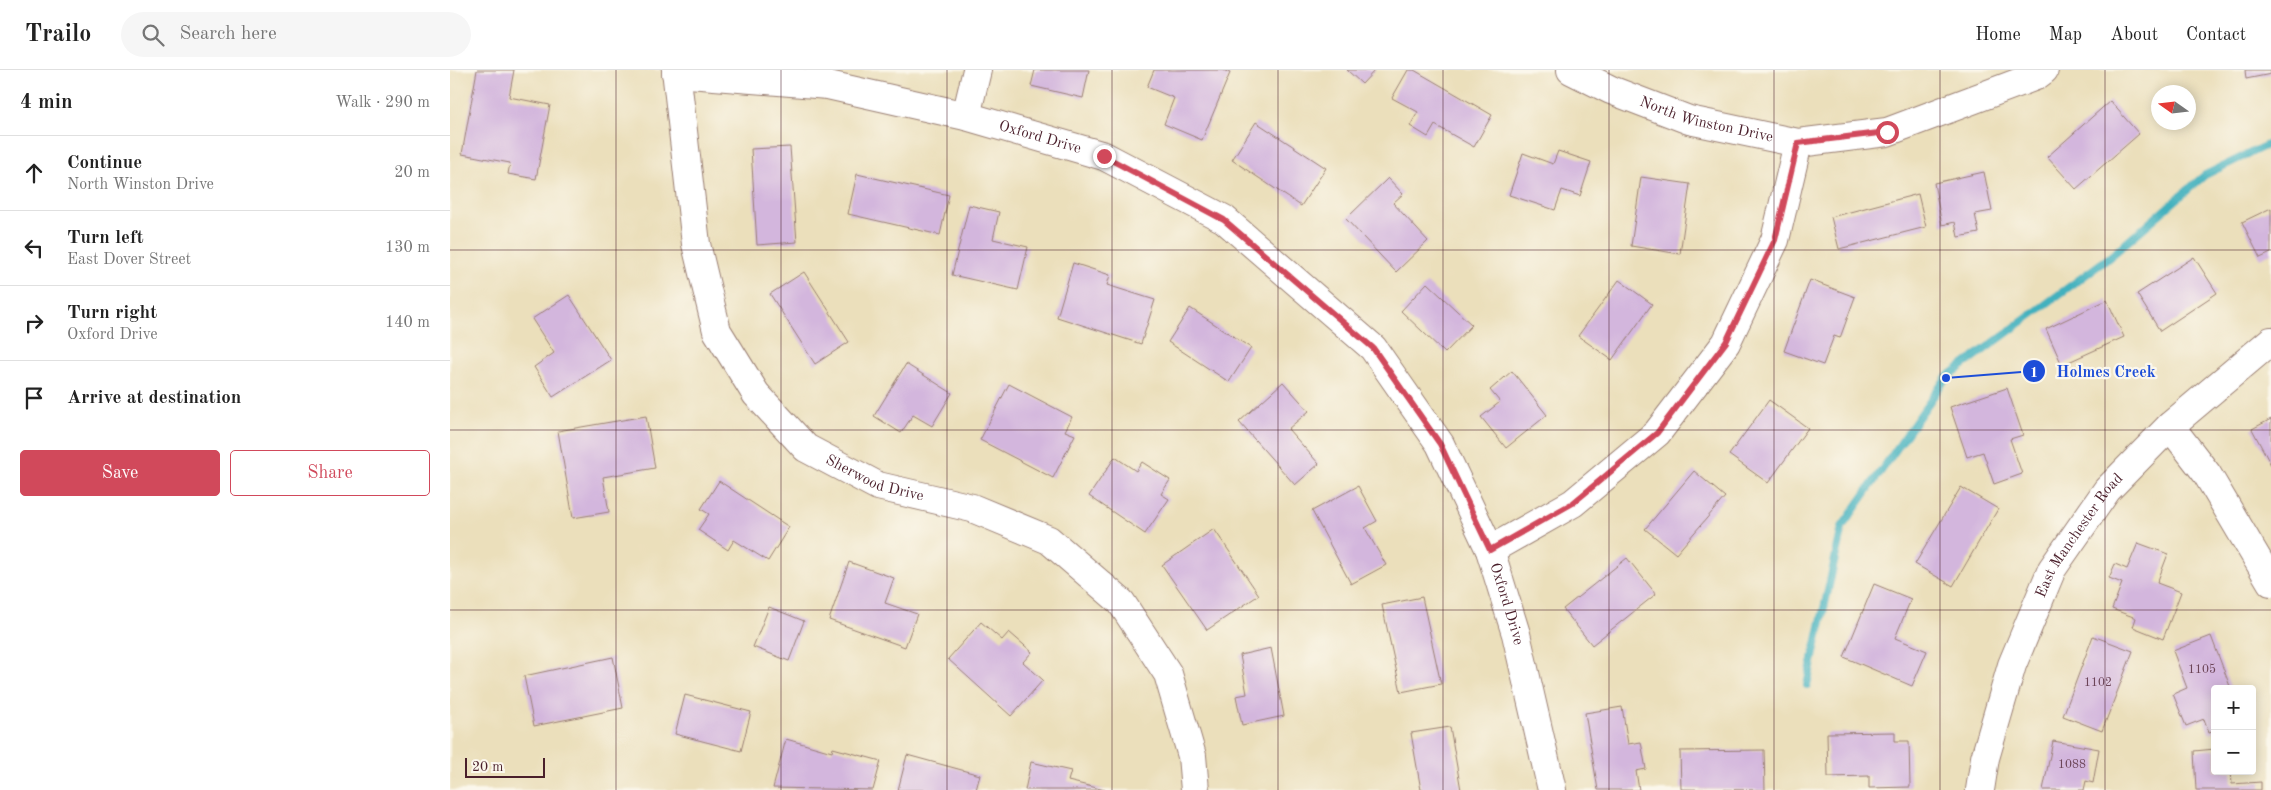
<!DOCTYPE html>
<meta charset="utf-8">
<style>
:root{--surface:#fff;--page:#f6f6f6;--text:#222;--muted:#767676;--line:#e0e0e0;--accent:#d1495b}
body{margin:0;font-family:"Old Standard TT",serif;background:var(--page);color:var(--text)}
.controls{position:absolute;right:15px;bottom:15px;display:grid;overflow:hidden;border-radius:5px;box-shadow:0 2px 12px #0003}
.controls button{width:45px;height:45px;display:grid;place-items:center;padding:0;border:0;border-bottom:1px solid var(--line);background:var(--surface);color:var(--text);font:25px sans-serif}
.compass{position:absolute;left:1701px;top:15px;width:45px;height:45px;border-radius:50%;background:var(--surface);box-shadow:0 2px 12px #0003;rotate:284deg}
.scale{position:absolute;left:15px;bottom:12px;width:80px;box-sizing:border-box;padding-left:5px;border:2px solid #4a1f2b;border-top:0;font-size:14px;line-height:18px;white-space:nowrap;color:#4a1f2b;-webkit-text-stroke:4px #fbf7ec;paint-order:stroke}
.stop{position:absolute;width:15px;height:15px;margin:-11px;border:4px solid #d1495b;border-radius:50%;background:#fff}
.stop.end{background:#d1495b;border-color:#fff;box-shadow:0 1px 5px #0008}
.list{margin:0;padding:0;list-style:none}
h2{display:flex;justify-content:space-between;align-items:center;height:65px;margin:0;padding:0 20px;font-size:21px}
h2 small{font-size:16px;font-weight:400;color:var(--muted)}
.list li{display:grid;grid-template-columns:32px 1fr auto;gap:15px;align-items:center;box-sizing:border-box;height:75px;padding:0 20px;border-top:1px solid var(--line)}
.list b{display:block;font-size:19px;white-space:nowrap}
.list p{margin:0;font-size:16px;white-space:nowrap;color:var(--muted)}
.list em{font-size:16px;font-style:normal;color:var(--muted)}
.actions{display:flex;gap:10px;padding:15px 20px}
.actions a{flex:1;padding:11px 0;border:1px solid var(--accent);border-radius:5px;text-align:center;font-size:18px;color:var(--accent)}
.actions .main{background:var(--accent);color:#fff}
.icon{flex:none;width:28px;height:28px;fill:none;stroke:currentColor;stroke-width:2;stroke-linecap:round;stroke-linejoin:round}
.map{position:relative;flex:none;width:1821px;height:720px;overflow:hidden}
header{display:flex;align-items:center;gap:30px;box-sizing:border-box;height:70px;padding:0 25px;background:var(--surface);border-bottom:1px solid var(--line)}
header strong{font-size:24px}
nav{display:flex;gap:28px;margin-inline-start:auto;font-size:18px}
.search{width:350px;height:45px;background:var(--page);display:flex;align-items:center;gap:12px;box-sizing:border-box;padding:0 18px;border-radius:28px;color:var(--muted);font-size:19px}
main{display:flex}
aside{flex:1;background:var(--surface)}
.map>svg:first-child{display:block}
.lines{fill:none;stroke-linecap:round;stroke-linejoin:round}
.stream{stroke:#43b1be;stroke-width:8}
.building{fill:#d3b6dd}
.street-casing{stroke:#9a7f73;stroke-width:30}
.street{stroke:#fff;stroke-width:28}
.route{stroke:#d1495b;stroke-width:6}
.grid{fill:none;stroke:#4a1f2b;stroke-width:1;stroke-opacity:0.55}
.labels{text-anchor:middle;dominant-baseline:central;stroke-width:4.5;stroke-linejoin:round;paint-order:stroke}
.number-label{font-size:12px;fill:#6c4558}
.street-label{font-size:15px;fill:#4a1f2b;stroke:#fbf7ec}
.leader{fill:none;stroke:#1d4ed8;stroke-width:2}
.callout-dot{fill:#1d4ed8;stroke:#fbf7ec;stroke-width:2}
.mark-label{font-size:15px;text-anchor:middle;font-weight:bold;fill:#fff}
.callout-label{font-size:16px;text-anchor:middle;font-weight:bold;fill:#1d4ed8;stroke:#fbf7ec;stroke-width:4.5;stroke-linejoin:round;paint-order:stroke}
</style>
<header>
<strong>Trailo</strong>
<div class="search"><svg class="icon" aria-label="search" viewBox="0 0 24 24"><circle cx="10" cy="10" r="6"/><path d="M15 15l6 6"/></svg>Search here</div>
<nav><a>Home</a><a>Map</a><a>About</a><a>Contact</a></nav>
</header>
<main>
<aside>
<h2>4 min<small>Walk · 290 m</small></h2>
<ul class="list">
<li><svg class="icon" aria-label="ahead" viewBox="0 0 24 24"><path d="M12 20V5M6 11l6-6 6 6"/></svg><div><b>Continue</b><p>North Winston Drive</p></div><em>20 m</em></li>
<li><svg class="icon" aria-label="left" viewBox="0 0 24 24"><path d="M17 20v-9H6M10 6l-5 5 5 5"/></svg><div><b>Turn left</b><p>East Dover Street</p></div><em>130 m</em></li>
<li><svg class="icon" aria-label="right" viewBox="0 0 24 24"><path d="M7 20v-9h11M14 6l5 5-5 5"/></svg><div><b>Turn right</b><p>Oxford Drive</p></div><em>140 m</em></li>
<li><svg class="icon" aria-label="arrive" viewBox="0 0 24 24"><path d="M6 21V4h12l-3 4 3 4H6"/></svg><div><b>Arrive at destination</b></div></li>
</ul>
<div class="actions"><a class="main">Save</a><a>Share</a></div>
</aside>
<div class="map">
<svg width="1821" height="720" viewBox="0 0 1821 720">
<rect width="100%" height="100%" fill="#fbf7ec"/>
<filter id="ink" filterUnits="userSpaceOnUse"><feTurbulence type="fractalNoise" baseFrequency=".02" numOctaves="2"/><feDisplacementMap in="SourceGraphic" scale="10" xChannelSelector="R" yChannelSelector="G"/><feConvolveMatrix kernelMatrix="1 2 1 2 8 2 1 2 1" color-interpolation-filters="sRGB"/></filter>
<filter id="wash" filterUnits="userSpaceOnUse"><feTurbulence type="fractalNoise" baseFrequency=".0096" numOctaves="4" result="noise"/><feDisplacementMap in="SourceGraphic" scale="20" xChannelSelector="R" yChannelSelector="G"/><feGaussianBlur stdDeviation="1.12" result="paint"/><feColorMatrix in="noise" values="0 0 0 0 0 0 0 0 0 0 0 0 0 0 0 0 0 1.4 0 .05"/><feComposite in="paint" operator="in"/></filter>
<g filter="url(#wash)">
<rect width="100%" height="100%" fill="#ebdfbb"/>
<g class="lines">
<path class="stream" d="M1357 615 1392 457 1496 308 1661 186 1755 105 1821 73"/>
</g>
<g id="blocks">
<path class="building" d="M27 0H64L59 27 100 35 86 109 58 104 60 93 12 84Z
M585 0H639L633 28 581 16Z
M704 0H773L780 3 752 70 714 54 724 28 697 17Z
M897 0H925L912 14Z
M958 0H964L1042 45 1024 77 985 55 978 67 960 56 968 42 942 28Z
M1795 0H1821V4L1796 9Z
M1660 31 1689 64 1626 119 1597 87Z
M806 52 876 98 851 136 782 90Z
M340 77 347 172 307 175 301 79Z
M1108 81 1141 92 1130 126 1112 120 1105 140 1059 125 1073 83 1103 94Z
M1534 102 1542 141 1525 144 1529 163 1508 167 1505 152 1492 155 1484 113Z
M407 104 499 125 490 165 398 144Z
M1191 107 1240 114 1230 184 1181 176Z
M938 108 953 124 943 133 978 171 946 202 896 149Z
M1468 124 1476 157 1389 179 1381 147Z
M519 135 549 142 543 169 578 177 568 220 502 205Z
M1821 138V183L1810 188 1792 152Z
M1744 187 1767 223 1710 261 1687 224Z
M623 193 660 205 657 215 705 230 691 274 607 247Z
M354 202 399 272 365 294 320 224Z
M1169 210 1202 234 1162 290 1128 266Z
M1360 210 1405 227 1390 268 1384 266 1373 295 1334 281Z
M977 213 1022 255 995 283 951 241Z
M119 225 161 290 103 327 84 297 104 283 82 249Z
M1657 230 1674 267 1612 295 1596 259Z
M740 238 801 278 779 312 718 272Z
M456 294 502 323 482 356 463 345 451 363 424 346Z
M1062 301 1097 345 1056 378 1031 347 1050 332 1040 320Z
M833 312 859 341 838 359 869 394 845 415 789 352Z
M559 314 622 347 615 361 625 365 603 408 530 370Z
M1557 318 1573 365 1560 369 1572 404 1544 414 1533 382 1517 387 1500 337Z
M1319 330 1358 358 1318 413 1279 385Z
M196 346 205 398 153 407 159 442 123 448 108 361Z
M1821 349V395L1802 359Z
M665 387 686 401 692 392 720 410 711 424 719 429 695 464 639 426Z
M1244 401 1275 427 1226 484 1195 459Z
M269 411 339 457 318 491 284 470 278 480 248 460 259 444 251 439Z
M908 416 927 451 915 458 936 495 901 514 862 441Z
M1511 417 1548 439 1503 516 1465 494Z
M764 459 809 525 757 560 712 495Z
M1688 473 1718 484 1707 513 1731 522 1713 569 1683 557 1686 548 1662 539 1672 513 1659 508 1665 494 1677 499Z
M1177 488 1206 524 1142 575 1113 539Z
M399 492 444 508 435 533 467 544 455 577 379 550Z
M1424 514 1461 529 1445 568 1477 581 1462 616 1394 587Z
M972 527 991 614 951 622 932 535Z
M319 537 354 551 339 591 303 577Z
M531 552 552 570 559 562 582 582 573 592 593 610 561 646 498 589Z
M1643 566 1683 581 1652 661 1613 646Z
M1761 566 1781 619H1765V661L1759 663 1754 649 1736 656 1723 624 1737 618 1723 581Z
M821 578 834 646 792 655 786 626 797 624 790 585Z
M163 587 173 638 84 656 74 606Z
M235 625 301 642 291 681 225 664Z
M1172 637 1178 674 1191 672 1196 699 1186 701 1189 720H1148L1135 643Z
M1000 657 1011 720H971L961 663Z
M1445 662V671H1459L1460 717 1419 718V706L1378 707 1377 663Z
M336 669 382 682 383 678 431 691 423 720 323 718Z
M1603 671 1649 679 1643 713 1636 711 1634 720H1593Z
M1765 679V701H1781L1782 714 1811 712V720H1746L1744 681Z
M1314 680 1315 720 1231 719 1230 681Z
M457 685 530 705 526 720H448Z
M581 692 621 701 618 711 655 720H575Z"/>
</g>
</g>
<g filter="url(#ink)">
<use href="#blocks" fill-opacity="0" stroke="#9a7f73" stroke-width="1"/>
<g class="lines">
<g class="street-casing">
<g id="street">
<path id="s1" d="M226 0 246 174 267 261 306 324 356 378 428 416 522 438 599 470 671 532 718 604 742 686 745 720"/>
<path id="s2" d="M1121 0 1161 20 1239 50 1348 73 1437 62 1586 6 1594 0"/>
<path id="s3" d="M226 3 378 15 516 46 654 86 774 149 923 278 990 374 1040 480 1066 564 1102 720"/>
<path d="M516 46 527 0"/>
<path d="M1720 356 1757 404 1821 512"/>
<path d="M1040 480 1123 433 1207 363 1276 273 1325 170 1348 73"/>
<path id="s4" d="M1530 720 1535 688 1562 595 1602 499 1657 420 1720 356 1821 271"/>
</g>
</g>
<use href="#street" class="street"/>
</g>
</g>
<g class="lines" filter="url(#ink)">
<path class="route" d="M654 86 774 150 923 278 990 374 1040 480 1123 433 1207 363 1276 272 1325 170 1348 73 1437 62"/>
</g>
<path class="grid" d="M166 0V720M331 0V720M497 0V720M662 0V720M828 0V720M993 0V720M1159 0V720M1324 0V720M1490 0V720M1655 0V720M0 180H1821M0 360H1821M0 540H1821"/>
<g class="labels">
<g class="number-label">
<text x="1752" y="600">1105</text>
<text x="1648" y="613">1102</text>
<text x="1622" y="695">1088</text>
</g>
<g class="street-label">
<text stroke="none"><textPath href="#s2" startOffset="145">North Winston Drive</textPath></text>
<text stroke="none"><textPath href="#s3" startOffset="371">Oxford Drive</textPath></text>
<text stroke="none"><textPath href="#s1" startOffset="488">Sherwood Drive</textPath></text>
<text stroke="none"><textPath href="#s4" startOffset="276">East Manchester Road</textPath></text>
<text stroke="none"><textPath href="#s3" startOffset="1061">Oxford Drive</textPath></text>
</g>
</g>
<path class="leader" d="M1496 308L1584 301"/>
<g class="callout-dot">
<circle cx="1496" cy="308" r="5"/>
<circle cx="1584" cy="301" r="12"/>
</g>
<g class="mark-label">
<text x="1584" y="307">1</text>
</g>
<g class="callout-label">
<text x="1656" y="307">Holmes Creek</text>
</g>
</svg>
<div class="controls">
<button>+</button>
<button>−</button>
</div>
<svg class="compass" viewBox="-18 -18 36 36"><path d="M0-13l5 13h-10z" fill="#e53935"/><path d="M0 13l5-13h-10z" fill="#767676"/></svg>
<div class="scale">20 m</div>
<div class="stop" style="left:1437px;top:62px"></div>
<div class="stop end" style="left:654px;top:86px"></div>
</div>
</main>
